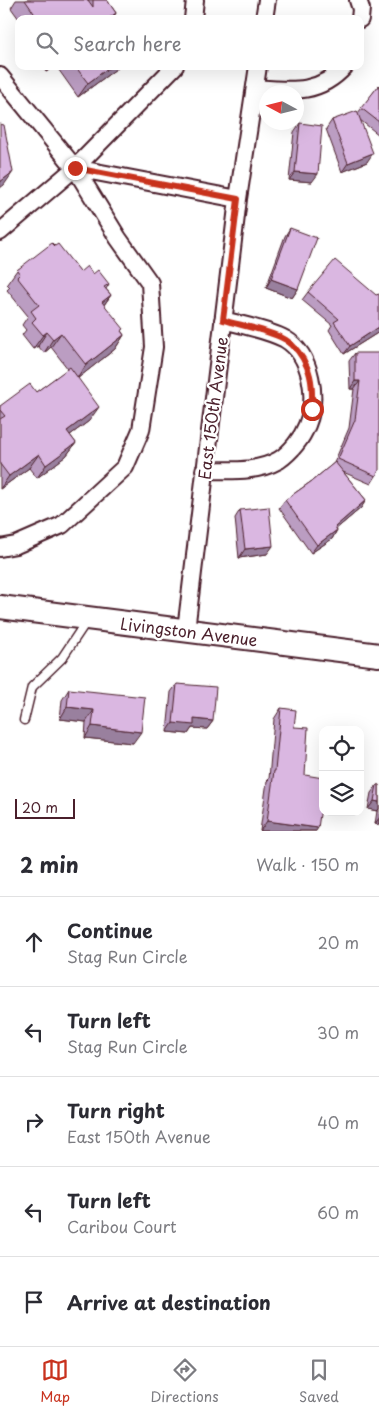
<!DOCTYPE html>
<meta charset="utf-8">
<style>
:root{--surface:#fff;--page:#f2f2f3;--text:#2b2b33;--muted:#7c7c81;--line:#e1e1e2;--accent:#c8321e}
body{margin:0;font-family:"Playpen Sans",sans-serif;background:var(--page);color:var(--text)}
.controls{position:absolute;right:15px;bottom:15px;display:grid;overflow:hidden;border-radius:10px;box-shadow:0 5px 20px #0002}
.controls button{width:45px;height:45px;display:grid;place-items:center;padding:0;border:0;border-bottom:1px solid var(--line);background:var(--surface);color:var(--text);font:25px sans-serif}
.compass{position:absolute;left:259px;top:85px;width:45px;height:45px;border-radius:50%;background:var(--surface);box-shadow:0 5px 20px #0002;rotate:277deg}
.scale{position:absolute;left:15px;bottom:12px;width:60px;box-sizing:border-box;padding-left:5px;border:2px solid #4a1f2b;border-top:0;font-size:14px;line-height:18px;white-space:nowrap;color:#4a1f2b;-webkit-text-stroke:4px #fff;paint-order:stroke}
.stop{position:absolute;width:15px;height:15px;margin:-11px;border:4px solid #c8321e;border-radius:50%;background:#fff}
.stop.end{background:#c8321e;border-color:#fff;box-shadow:0 1px 5px #0008}
.list{margin:0;padding:0;list-style:none}
h2{display:flex;justify-content:space-between;align-items:center;height:65px;margin:0;padding:0 20px;font-size:21px}
h2 small{font-size:16px;font-weight:400;color:var(--muted)}
.list li{display:grid;grid-template-columns:32px 1fr auto;gap:15px;align-items:center;box-sizing:border-box;height:90px;padding:0 20px;border-top:1px solid var(--line)}
.list b{display:block;font-size:19px;white-space:nowrap}
.list p{margin:0;font-size:16px;white-space:nowrap;color:var(--muted)}
.list em{font-size:16px;font-style:normal;color:var(--muted)}
.icon{flex:none;width:28px;height:28px;fill:none;stroke:currentColor;stroke-width:2;stroke-linecap:round;stroke-linejoin:round}
.map{position:relative;flex:none;width:379px;height:831px;overflow:hidden}
.search{position:absolute;background:var(--surface);box-shadow:0 5px 20px #0002;left:15px;right:15px;top:15px;height:55px;display:flex;align-items:center;gap:12px;box-sizing:border-box;padding:0 18px;border-radius:10px;color:var(--muted);font-size:19px}
.sheet{height:515px;background:var(--surface)}
nav{display:flex;justify-content:space-around;align-items:center;box-sizing:border-box;height:70px;border-top:1px solid var(--line);background:var(--surface);font-size:14px;color:var(--muted)}
nav a{display:grid;justify-items:center;gap:2px}
nav .on{color:var(--accent)}
.map>svg:first-child{display:block}
.lines{fill:none;stroke-linecap:round;stroke-linejoin:round}
.lane-casing{stroke:#4a1f2b;stroke-width:11}
.street-casing{stroke:#4a1f2b;stroke-width:20}
.secondary-casing{stroke:#4a1f2b;stroke-width:26}
.lane{stroke:#fff;stroke-width:8}
.street{stroke:#fff;stroke-width:16}
.secondary{stroke:#fff;stroke-width:22}
.wall{fill:#bb9dc2;stroke:#4a1f2b}
.shaded-wall{fill:#99809e;stroke:#4a1f2b}
.building{fill:#dab7e1;stroke:#4a1f2b}
.route{stroke:#c8321e;stroke-width:6}
.labels{text-anchor:middle;dominant-baseline:central;stroke-width:4.5;stroke-linejoin:round;paint-order:stroke}
.street-label{font-size:16px;fill:#4a1f2b;stroke:#fff}
</style>
<div class="map">
<svg width="379" height="831" viewBox="0 0 379 831">
<rect width="100%" height="100%" fill="#fff"/>
<filter id="ink" filterUnits="userSpaceOnUse"><feTurbulence type="fractalNoise" baseFrequency=".02" numOctaves="2"/><feDisplacementMap in="SourceGraphic" scale="10" xChannelSelector="R" yChannelSelector="G"/><feConvolveMatrix kernelMatrix="1 2 1 2 8 2 1 2 1" color-interpolation-filters="sRGB"/></filter>
<g filter="url(#ink)">
<g class="lines">
<g class="lane-casing">
<path id="lane" d="M24 720 32 687 62 658 86 622"/>
</g>
<g class="street-casing">
<path id="street" d="M358 0 361 9 360 19
M193 19 195 0
M264 19 267 0
M0 76 75 168 238 199
M255 88C291 91 319 95 345 66
M0 232 75 168 175 66
M204 470C230 470 256 473 279 460 291 452 302 438 307 425 318 398 312 355 285 339 268 330 242 325 223 320
M0 548 16 545 62 525 125 467 141 430 154 347 150 283 118 238 75 168
M186 630 238 199 258 66"/>
</g>
<g class="secondary-casing">
<path id="secondary" d="M0 607 379 655"/>
</g>
<use href="#lane" class="lane"/>
<use href="#street" class="street"/>
<use href="#secondary" class="secondary"/>
</g>
<path class="wall" d="M16 0H107L116 13 112 19H19L11 8Z
M42 66H55L46 72Z
M56 66H120L78 97Z
M379 85V135L360 120 367 162 342 172 326 129 332 120 358 113Z
M300 123 312 182 289 180 294 132Z
M290 228 298 289 292 298 266 288 285 236Z
M55 246 80 272 93 274 109 284 106 289 111 295 104 305 124 335 115 349 78 378 89 421 70 435 76 443 66 456 37 478 29 468 0 489V406L36 392 68 369 51 347 44 353 38 346 33 349 22 335 26 330 22 325 28 316 7 290 10 287 7 284 17 270Z
M308 292 379 332 344 354 329 330 332 325 302 300Z
M355 353 376 476 371 484 343 472 366 500 361 508 336 529 337 530 332 539 311 553 279 508 285 500 312 481 334 463 349 428 354 389H350L349 361Z
M240 510 267 554 239 558 235 518Z
M177 684 213 721 207 729 192 728 188 734 167 732 171 692Z
M69 689 133 743 85 738 86 722 60 719 62 700Z
M281 708 294 727 316 831H260L267 781 269 779 274 719Z
M377 785H379V825L375 824 377 811 368 809 371 793Z"/>
<path class="shaded-wall" d="M116 13 112 19H108Z
M51 66H55L46 72Z
M111 66H120L78 97 88 83Z
M373 153 367 162 342 172 348 163Z
M13 172 4 185 0 188V182Z
M295 172 318 174 312 182 289 180Z
M271 279 298 289 292 298 266 288Z
M111 295 101 309 102 302Z
M379 327V332L344 354 350 346Z
M47 332 38 346 33 349 43 335Z
M61 333 51 347 44 353 53 339Z
M124 335 115 349 77 379 86 365Z
M355 381H360L354 389H350Z
M99 407 89 421 58 444 67 431Z
M76 443 66 456 37 478 46 465Z
M39 454 29 468 0 489 9 476Z
M366 500 361 508 329 535 335 527Z
M337 530 332 539 311 553 317 545Z
M273 546 267 554 239 558 245 549Z
M67 707 94 710 86 722 60 719Z
M194 719 213 721 207 729 192 728 188 734 167 732 173 723Z
M92 726 141 732 133 743 85 738Z
M374 801 379 802V809L377 811 368 809Z
M379 818V825L375 824Z
M267 821 318 828 316 831H260Z"/>
<path class="building" d="M25 0H88L93 7V0H107L116 13 108 19H38Z
M75 66H111L88 83Z
M379 85V122L361 108Z
M357 111 373 153 348 163 332 120Z
M300 123 322 126 318 174 295 172Z
M0 124 4 125 13 172 0 182Z
M290 228 317 238 298 289 271 279Z
M52 243 55 246 58 244 80 272 87 266 93 274 98 270 109 284 104 287 111 295 102 302 124 329 121 331 124 335 86 365 61 333 53 339 47 332 43 335 32 322 36 318 31 311 39 305 17 277 20 274 17 270Z
M335 260 376 295 379 294V327L350 346 334 322 339 319 308 292Z
M355 353H379V470L376 476 338 459 355 420 360 381H355Z
M70 367 99 407 67 431 76 443 46 465 39 454 9 476 0 464V419L5 416 0 410V406L30 384 36 392Z
M335 462 366 500 335 527 337 530 317 545 285 500 312 481Z
M269 507 273 546 245 549 240 510Z
M177 684 216 687 213 721 194 719V725L173 723Z
M69 689 145 697 141 732 92 726 94 710 67 707Z
M281 708 296 710 294 727 308 728 305 775 323 778V794L318 828 267 821 274 771H275Z
M377 785H379V802L374 801Z"/>
</g>
<g class="lines" filter="url(#ink)">
<path class="route" d="M75 168 238 199 223 320C239 325 272 331 286 340 295 346 303 357 307 367 313 380 312 396 312 409"/>
</g>
<g class="labels">
<g class="street-label">
<text transform="translate(212 408) rotate(-83)">East 150th Avenue</text>
<text transform="translate(189 631) rotate(7)">Livingston Avenue</text>
</g>
</g>
</svg>
<div class="controls">
<button><svg class="icon" aria-label="locate" viewBox="0 0 24 24"><circle cx="12" cy="12" r="6"/><path d="M12 2v4M12 18v4M2 12h4M18 12h4"/></svg></button>
<button><svg class="icon" aria-label="layers" viewBox="0 0 24 24"><path d="M12 4l9 5-9 5-9-5zM3 14l9 5 9-5"/></svg></button>
</div>
<svg class="compass" viewBox="-18 -18 36 36"><path d="M0-13l5 13h-10z" fill="#e53935"/><path d="M0 13l5-13h-10z" fill="#7c7c81"/></svg>
<div class="scale">20 m</div>
<div class="stop" style="left:312px;top:409px"></div>
<div class="stop end" style="left:75px;top:168px"></div>
<div class="search"><svg class="icon" aria-label="search" viewBox="0 0 24 24"><circle cx="10" cy="10" r="6"/><path d="M15 15l6 6"/></svg>Search here</div>
</div>
<section class="sheet">
<h2>2 min<small>Walk · 150 m</small></h2>
<ul class="list">
<li><svg class="icon" aria-label="ahead" viewBox="0 0 24 24"><path d="M12 20V5M6 11l6-6 6 6"/></svg><div><b>Continue</b><p>Stag Run Circle</p></div><em>20 m</em></li>
<li><svg class="icon" aria-label="left" viewBox="0 0 24 24"><path d="M17 20v-9H6M10 6l-5 5 5 5"/></svg><div><b>Turn left</b><p>Stag Run Circle</p></div><em>30 m</em></li>
<li><svg class="icon" aria-label="right" viewBox="0 0 24 24"><path d="M7 20v-9h11M14 6l5 5-5 5"/></svg><div><b>Turn right</b><p>East 150th Avenue</p></div><em>40 m</em></li>
<li><svg class="icon" aria-label="left" viewBox="0 0 24 24"><path d="M17 20v-9H6M10 6l-5 5 5 5"/></svg><div><b>Turn left</b><p>Caribou Court</p></div><em>60 m</em></li>
<li><svg class="icon" aria-label="arrive" viewBox="0 0 24 24"><path d="M6 21V4h12l-3 4 3 4H6"/></svg><div><b>Arrive at destination</b></div></li>
</ul>
</section>
<nav>
<a class="on"><svg class="icon" aria-label="map" viewBox="0 0 24 24"><path d="M3 6l6-2 6 2 6-2v14l-6 2-6-2-6 2zM9 4v14M15 6v14"/></svg>Map</a>
<a><svg class="icon" aria-label="directions" viewBox="0 0 24 24"><path d="M12 3l9 9-9 9-9-9zM9 14v-3h6M13 9l2 2-2 2"/></svg>Directions</a>
<a><svg class="icon" aria-label="saved" viewBox="0 0 24 24"><path d="M7 4h10v16l-5-4-5 4z"/></svg>Saved</a>
</nav>
